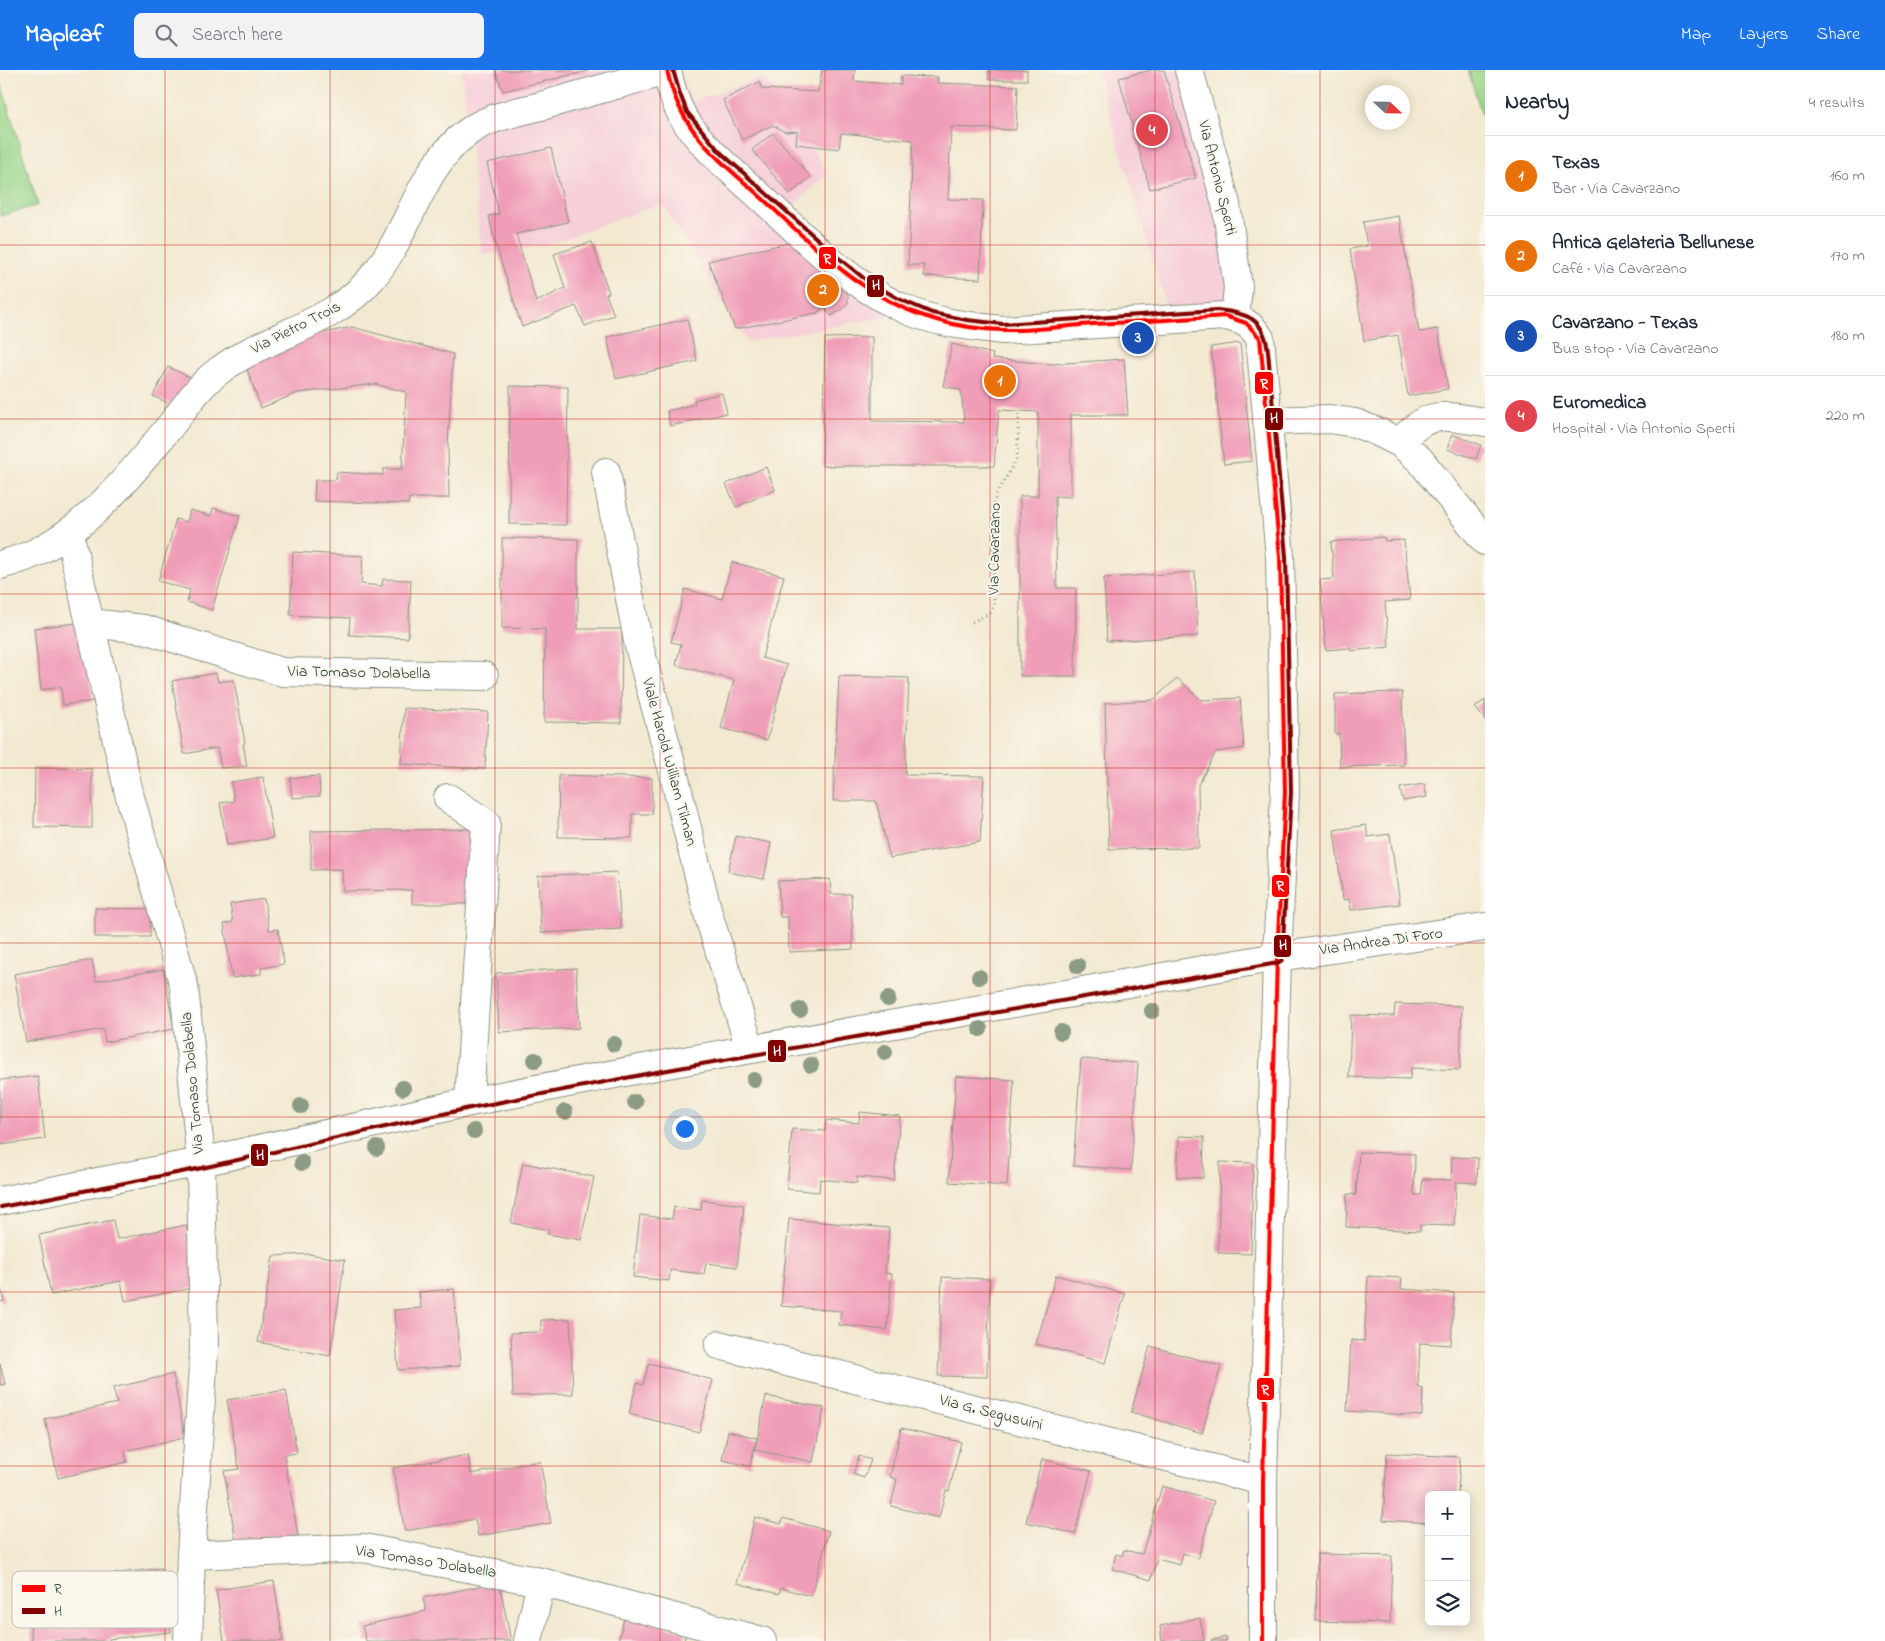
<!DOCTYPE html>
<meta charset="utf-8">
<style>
:root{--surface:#fff;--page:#f2f2f3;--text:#1f2937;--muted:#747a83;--line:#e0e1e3;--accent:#1a73e8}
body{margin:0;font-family:"Indie Flower",sans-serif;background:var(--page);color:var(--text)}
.controls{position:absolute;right:15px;bottom:15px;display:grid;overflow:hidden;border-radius:8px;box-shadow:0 2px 12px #0003}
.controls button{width:45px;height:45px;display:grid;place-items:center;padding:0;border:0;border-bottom:1px solid var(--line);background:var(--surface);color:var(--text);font:25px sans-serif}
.compass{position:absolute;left:1365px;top:15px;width:45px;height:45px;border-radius:50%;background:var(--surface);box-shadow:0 2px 12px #0003;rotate:112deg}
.you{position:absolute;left:684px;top:1058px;width:18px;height:18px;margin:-12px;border:4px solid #fff;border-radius:50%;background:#1a73e8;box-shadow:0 0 0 8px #1a73e833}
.badge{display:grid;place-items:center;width:32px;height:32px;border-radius:50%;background:var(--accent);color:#fff;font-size:16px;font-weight:700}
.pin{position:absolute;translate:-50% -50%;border:2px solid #fff;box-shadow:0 1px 5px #0006}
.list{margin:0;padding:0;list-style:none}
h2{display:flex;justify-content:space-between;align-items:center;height:65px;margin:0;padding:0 20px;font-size:21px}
h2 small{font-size:16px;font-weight:400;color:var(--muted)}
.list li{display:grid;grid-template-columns:32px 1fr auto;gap:15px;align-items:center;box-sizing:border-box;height:80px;padding:0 20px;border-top:1px solid var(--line)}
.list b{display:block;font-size:19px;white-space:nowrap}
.list p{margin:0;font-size:16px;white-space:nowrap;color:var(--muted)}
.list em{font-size:16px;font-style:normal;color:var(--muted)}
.icon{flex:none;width:28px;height:28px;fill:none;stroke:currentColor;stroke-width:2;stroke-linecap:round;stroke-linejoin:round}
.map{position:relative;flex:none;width:1485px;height:1571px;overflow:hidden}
header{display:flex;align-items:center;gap:30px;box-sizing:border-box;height:70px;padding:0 25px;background:var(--accent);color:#fff}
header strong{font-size:24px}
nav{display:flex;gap:28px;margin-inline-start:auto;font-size:18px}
.search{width:350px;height:45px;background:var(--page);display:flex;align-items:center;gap:12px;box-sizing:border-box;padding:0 18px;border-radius:8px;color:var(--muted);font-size:19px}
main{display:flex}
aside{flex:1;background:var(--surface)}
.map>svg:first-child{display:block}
.built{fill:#f6cfd9}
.green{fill:#99d58a;stroke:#5c895f}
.building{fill:#f09eb8}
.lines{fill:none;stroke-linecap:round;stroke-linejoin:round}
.minor-casing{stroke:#899382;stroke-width:30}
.tertiary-casing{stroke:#899382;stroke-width:30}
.path{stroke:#899382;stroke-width:3;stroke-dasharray:1 4;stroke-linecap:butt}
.minor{stroke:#fff;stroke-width:28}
.tertiary{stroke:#fff;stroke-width:28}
.bus-1-casing{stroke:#fbf7ec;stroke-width:8}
.bus-2-casing{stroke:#fbf7ec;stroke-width:8}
.bus-1{stroke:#f00;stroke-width:4}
.bus-2{stroke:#800000;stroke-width:4}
.tree{fill:#8c9b84}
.grid{fill:none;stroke:#c8321e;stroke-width:1;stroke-opacity:0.55}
.labels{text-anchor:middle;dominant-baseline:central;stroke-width:4;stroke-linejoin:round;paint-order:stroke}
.street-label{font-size:16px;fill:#1f3d34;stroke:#fbf7ec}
.key{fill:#fbf7ec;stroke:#b9bfb5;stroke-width:1}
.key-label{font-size:14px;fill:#1f3d34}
.line-badge{stroke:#fbf7ec;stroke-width:2}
.badge-label{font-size:14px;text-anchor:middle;font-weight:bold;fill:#fff}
</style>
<header>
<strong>Mapleaf</strong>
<div class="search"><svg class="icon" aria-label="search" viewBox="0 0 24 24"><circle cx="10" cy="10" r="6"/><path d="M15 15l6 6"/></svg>Search here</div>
<nav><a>Map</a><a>Layers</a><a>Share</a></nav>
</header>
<main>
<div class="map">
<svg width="1485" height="1571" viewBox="0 0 1485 1571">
<rect width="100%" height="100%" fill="#fbf7ec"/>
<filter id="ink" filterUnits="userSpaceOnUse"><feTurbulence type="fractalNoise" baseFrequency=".02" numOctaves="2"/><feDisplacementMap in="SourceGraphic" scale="10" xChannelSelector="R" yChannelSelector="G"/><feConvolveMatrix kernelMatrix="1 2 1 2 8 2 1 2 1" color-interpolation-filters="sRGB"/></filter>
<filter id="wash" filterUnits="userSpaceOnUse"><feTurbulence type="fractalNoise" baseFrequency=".0096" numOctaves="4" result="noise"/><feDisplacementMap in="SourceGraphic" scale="20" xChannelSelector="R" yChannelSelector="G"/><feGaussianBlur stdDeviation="1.12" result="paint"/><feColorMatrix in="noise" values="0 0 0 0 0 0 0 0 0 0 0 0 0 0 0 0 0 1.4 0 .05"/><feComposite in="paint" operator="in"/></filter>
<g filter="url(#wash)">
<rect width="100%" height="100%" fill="#f3e9d1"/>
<path class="built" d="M462 0H678L693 31 765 6 828 104 788 140 900 244 747 272 662 133 544 176 482 185Z
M1103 0H1190L1250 242 1169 245 1097 2Z"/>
<path class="green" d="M1468 0H1485V54Z
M0 10 38 135 0 146Z"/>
<g id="blocks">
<path class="building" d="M495 0H588V1L503 21Z
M822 0H855L854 11 901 15V6L938 7 937 13 1018 16 1016 60 951 57 948 129 983 130 980 209 924 206V195H908L913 70 841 63 839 79 796 74 797 61 785 62 773 55 742 70 723 30 759 12 762 19 818 22Z
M989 0H1027V10H989Z
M1151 0H1164L1196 108 1150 119 1119 8Z
M773 63 811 107 790 124 752 80Z
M551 78 568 152 516 164 536 232 565 218 554 184 592 172 609 223 606 224 614 245 585 256 576 236 522 257 494 169 489 146 499 144 487 93Z
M1399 146 1419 262 1438 259 1448 319 1408 326 1398 265 1364 271 1350 179 1367 176 1363 152Z
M797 171 845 220 848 226V233L844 238 831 246 824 237 817 243 735 259 708 191Z
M687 249 697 291 616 309 607 267Z
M352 257 453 284 448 374 449 428H409L408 434 314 431 315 410H336L337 402 383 405V399H402L406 322 375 314 298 323 261 338 244 291 286 271Z
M872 267V351L964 352 961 320 943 316 952 274 993 284 992 289 1051 294 1124 289 1128 345H1071V427L1055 426 1057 518H1076L1075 606H1020V426H1038V342L999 340 994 396H822L825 268Z
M1240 273 1252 391 1224 394 1211 277Z
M168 297 191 308 176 337 153 326Z
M510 316 568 317 566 455 509 454Z
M722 323 727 343 670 356 667 341 695 334 694 330Z
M1452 364 1481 375 1476 389 1447 379Z
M766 397 775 420 736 437 726 414Z
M213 438 240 446 212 540 187 532 190 520 158 511 176 449 187 452 190 440 211 446Z
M1384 467 1385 471 1404 470 1410 530 1385 532 1389 577 1351 581 1350 578 1326 580 1320 510 1334 509 1331 472Z
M502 468 578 469V559H622L621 653 544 652 545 559 502 558Z
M293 482 363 486 361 514 382 516 383 509 411 510 408 568 349 565 350 548 290 545Z
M732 492 784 506 762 588 787 595 767 670 721 658 734 610 676 595 681 574 671 572 685 519 722 529Z
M1195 502 1198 566 1107 571 1104 508Z
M85 552 93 631 63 635 61 617 41 620 34 558Z
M216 603 218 612 234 610 245 673 243 674 247 696 221 698 217 678 184 684 172 611Z
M839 606 909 608 905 705 984 706 980 772 890 788 876 731H833Z
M1177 608 1201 630 1240 628 1244 678 1216 682 1198 715 1199 778 1109 779 1105 633 1153 630Z
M1402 622 1404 695 1340 697 1339 664H1335V624Z
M1485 630V651L1475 637Z
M404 638 488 642 485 699 401 694Z
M35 698 92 699V758L34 757Z
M559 705 652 708V744H632V768L558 767Z
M319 706 320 726 292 728 290 708Z
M263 707 273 768 227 775 220 733 234 731 231 712Z
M1424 714 1427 727 1403 731 1400 718Z
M1366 755 1368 767 1390 764 1400 834 1351 840 1349 829 1343 830 1334 760Z
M472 759V834H412V820L343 821 342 799 311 800V761Z
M736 766 771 773 764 809 728 802Z
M617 802 621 859 541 863 538 806Z
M830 809 831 824H851L853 879 789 882 788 847H780L778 811Z
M264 829 269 860 278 859 284 894 261 898V904L232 908 224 854 233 852 230 834Z
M95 838 150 839V867H95Z
M92 890 96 911 163 899 174 959 105 972 103 959 26 972 14 904Z
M576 898 579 958 499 962 496 903Z
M1395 934 1462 936 1460 1000 1411 998 1410 1009 1349 1007 1351 945 1394 946Z
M1081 989 1138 993 1131 1100 1073 1096Z
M38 1006 45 1069 0 1075V1010Z
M956 1006 1014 1010 1007 1116 949 1112Z
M860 1042 900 1046 894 1110 857 1107V1113L820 1109 819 1122 787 1119 792 1059 825 1061 826 1050 859 1053Z
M1179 1066 1204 1067 1203 1108 1177 1107Z
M1359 1082 1415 1084 1414 1125H1421L1423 1109 1451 1110 1452 1087 1478 1088 1477 1113 1456 1112 1454 1156 1420 1155V1161L1346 1157 1347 1124 1356 1125Z
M1220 1092 1253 1093 1251 1184 1218 1183Z
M523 1093 594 1107 581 1170 548 1164 549 1160 511 1153Z
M702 1130 744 1135 737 1197 706 1193 704 1204 670 1200 669 1211 633 1207 640 1145 672 1149 674 1137 701 1140Z
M789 1149 889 1158 885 1203 892 1204 887 1260 839 1255 841 1241 781 1236Z
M113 1150 117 1169 186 1155 198 1217 125 1231 121 1211 51 1225 39 1165Z
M309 1184 345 1190 330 1286 258 1272 273 1186Z
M1056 1205 1125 1224 1105 1293 1036 1274Z
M1368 1206 1402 1208 1401 1219 1454 1223 1451 1275 1420 1273 1418 1317 1423 1319 1422 1346 1347 1341 1351 1270 1364 1271Z
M942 1207 990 1209 987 1307 938 1306Z
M0 1214 4 1231 0 1232Z
M454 1219 460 1296 398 1300 394 1240 421 1238 419 1222Z
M570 1249 573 1324 513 1326 511 1263 541 1262V1250Z
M1150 1276 1221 1296 1202 1363 1131 1342Z
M649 1293 713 1310 699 1362 629 1344 637 1313 643 1315Z
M0 1294 5 1314 0 1315Z
M173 1304 185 1367 125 1381 127 1392 58 1408 45 1349 117 1333 113 1318Z
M286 1320 297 1383 284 1385 298 1466 237 1477 224 1401 239 1399 227 1330Z
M766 1326 824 1338 813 1392 755 1380Z
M901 1358 961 1372 949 1421 946 1420 939 1448 891 1436 897 1409 890 1407Z
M728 1361 757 1368 750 1396 722 1390Z
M1387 1383 1460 1387 1458 1425H1429V1453L1383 1450Z
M468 1385 471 1404 540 1391 551 1453 478 1466 475 1449 405 1461 393 1398Z
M859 1386 871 1390 864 1408 853 1404Z
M1042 1389 1091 1401 1075 1464 1026 1452Z
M1162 1416 1214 1431 1198 1488 1183 1483 1180 1495 1157 1489 1151 1510 1112 1499 1116 1484 1122 1486 1124 1480 1142 1484Z
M755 1447 781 1454 783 1448 829 1461 811 1526 781 1518 779 1524 737 1513Z
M1317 1484 1392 1486 1390 1553 1316 1551Z
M161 1498 171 1562 109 1569V1571H32L28 1536 97 1528 95 1506Z
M274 1511 283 1571H224L216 1520Z
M499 1512 511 1571H366L362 1556 426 1541 423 1528Z
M625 1545 686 1562 684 1571H618Z
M1200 1548 1204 1571H1162L1160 1556Z
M1226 1567V1571H1211V1570Z"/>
</g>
</g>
<g filter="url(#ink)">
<use href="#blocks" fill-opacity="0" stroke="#899382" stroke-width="1"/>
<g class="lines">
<g class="minor-casing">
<path id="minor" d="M1189 0 1226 134 1238 217 1235 248
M1267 351 1330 349 1355 353 1378 362 1400 373 1420 390 1485 471
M1400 373C1429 338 1444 346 1485 352
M606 402 639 576 672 697 709 847 750 978
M69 462 130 727 184 916 201 1092 204 1280 191 1485 188 1571
M90 553 144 559 282 602 484 606
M448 728 486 753 469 1032
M1277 887 1485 857
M719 1275 1263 1411
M191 1485 364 1478 541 1512 762 1571
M528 1571 541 1512"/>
</g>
<g class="tertiary-casing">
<path id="tertiary" d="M667 0C670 16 675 33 683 47 704 80 737 105 765 131 805 168 846 211 896 235 929 252 966 256 1003 260L1225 246C1242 249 1251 254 1260 268L1280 487 1285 722 1277 887 1263 1411V1571
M0 495C15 491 31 486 44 478 97 449 134 400 171 355 186 336 200 314 220 300 267 265 332 255 371 209 410 164 418 98 468 62 488 47 518 42 541 36 583 24 625 12 667 1
M0 1131 201 1092 469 1032 661 995 1277 887"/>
</g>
<path class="path" d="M972 552 990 543 994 535 993 436 996 425 1017 388 1019 341"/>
<use href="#minor" class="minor"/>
<use href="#tertiary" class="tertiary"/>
<g class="bus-1-casing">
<path id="bus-1" d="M667 0C680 63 719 89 764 130 800 163 834 199 877 224 914 247 959 259 1003 260 1032 261 1063 256 1093 254 1137 252 1181 249 1225 246L1246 253 1260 268 1280 487 1285 722 1277 887 1263 1411V1571"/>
</g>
<g class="bus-2-casing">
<path id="bus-2" d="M1 1137 202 1098 470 1038 662 1001 1278 893 1282 890 1291 722 1286 487 1268 281C1264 248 1247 243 1217 240L1003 254 967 250 932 243 899 229 866 210 834 184 719 81 687 42 680 24 673 0"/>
</g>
<use href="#bus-1" class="bus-1"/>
<use href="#bus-2" class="bus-2"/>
</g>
<g class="tree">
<circle cx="1078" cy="896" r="8"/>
<circle cx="979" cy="907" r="8"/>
<circle cx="888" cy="929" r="8"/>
<circle cx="800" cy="940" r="8"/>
<circle cx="1152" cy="941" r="8"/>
<circle cx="980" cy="959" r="8"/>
<circle cx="1061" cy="962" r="8"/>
<circle cx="614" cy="974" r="8"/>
<circle cx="885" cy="982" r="8"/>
<circle cx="535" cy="990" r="8"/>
<circle cx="811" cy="995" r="8"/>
<circle cx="754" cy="1010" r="8"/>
<circle cx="403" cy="1018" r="8"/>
<circle cx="635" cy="1032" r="8"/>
<circle cx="301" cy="1036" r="8"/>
<circle cx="565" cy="1042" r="8"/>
<circle cx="474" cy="1061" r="8"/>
<circle cx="377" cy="1078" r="8"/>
<circle cx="302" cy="1093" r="8"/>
</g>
</g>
<path class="grid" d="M165 0V1571M330 0V1571M495 0V1571M660 0V1571M825 0V1571M990 0V1571M1155 0V1571M1320 0V1571M0 175H1485M0 349H1485M0 524H1485M0 698H1485M0 873H1485M0 1047H1485M0 1222H1485M0 1396H1485"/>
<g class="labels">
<g class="street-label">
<text transform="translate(1217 108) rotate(76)">Via Antonio Sperti</text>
<text transform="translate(296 258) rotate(-27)">Via Pietro Trois</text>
<text transform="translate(995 479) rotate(-89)">Via Cavarzano</text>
<text transform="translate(359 603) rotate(1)">Via Tomaso Dolabella</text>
<text transform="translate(669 692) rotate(75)">Viale Harold William Tilman</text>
<text transform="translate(1381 872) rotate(-8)">Via Andrea Di Foro</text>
<text transform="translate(193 1013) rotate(-95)">Via Tomaso Dolabella</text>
<text transform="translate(991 1343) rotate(14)">Via G. Segusuini</text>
<text transform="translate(426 1492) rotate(9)">Via Tomaso Dolabella</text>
</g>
</g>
<rect x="12" y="1501" width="166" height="57" rx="8" class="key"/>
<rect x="22" y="1515" width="23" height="7" fill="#f00"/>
<rect x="22" y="1538" width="23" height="6" fill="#800000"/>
<g class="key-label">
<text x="54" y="1523">R</text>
<text x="54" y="1546">H</text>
</g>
<g class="line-badge">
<rect x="818" y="176" width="19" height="24" rx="5" fill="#f00"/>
<rect x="866" y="204" width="19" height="24" rx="5" fill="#800000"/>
<rect x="1254" y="301" width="20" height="24" rx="5" fill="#f00"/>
<rect x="1264" y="337" width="20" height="24" rx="5" fill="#800000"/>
<rect x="1271" y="804" width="19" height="24" rx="5" fill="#f00"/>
<rect x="1273" y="864" width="19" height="24" rx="5" fill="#800000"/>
<rect x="767" y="969" width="20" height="24" rx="5" fill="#800000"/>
<rect x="250" y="1073" width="19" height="24" rx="5" fill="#800000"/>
<rect x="1256" y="1307" width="19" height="24" rx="5" fill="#f00"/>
</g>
<g class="badge-label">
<text x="827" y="193">R</text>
<text x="876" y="220">H</text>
<text x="1264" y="318">R</text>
<text x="1274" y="353">H</text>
<text x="1280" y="820">R</text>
<text x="1283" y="880">H</text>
<text x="777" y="986">H</text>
<text x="260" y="1090">H</text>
<text x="1265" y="1324">R</text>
</g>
</svg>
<div class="controls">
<button>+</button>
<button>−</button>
<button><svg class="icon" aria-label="layers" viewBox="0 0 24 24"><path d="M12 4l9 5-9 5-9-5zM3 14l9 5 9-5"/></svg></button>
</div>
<svg class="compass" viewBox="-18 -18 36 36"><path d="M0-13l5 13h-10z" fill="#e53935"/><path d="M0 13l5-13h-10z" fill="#747a83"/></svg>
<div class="you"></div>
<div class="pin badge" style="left:1000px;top:311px;background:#e8710a">1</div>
<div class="pin badge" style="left:823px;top:220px;background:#e8710a">2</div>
<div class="pin badge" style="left:1138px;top:268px;background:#1a4fb4">3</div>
<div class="pin badge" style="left:1152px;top:60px;background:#e0444e">4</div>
</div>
<aside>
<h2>Nearby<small>4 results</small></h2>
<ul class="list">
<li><span class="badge" style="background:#e8710a">1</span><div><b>Texas</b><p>Bar · Via Cavarzano</p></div><em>160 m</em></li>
<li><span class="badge" style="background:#e8710a">2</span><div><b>Antica Gelateria Bellunese</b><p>Café · Via Cavarzano</p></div><em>170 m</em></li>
<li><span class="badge" style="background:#1a4fb4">3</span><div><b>Cavarzano - Texas</b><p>Bus stop · Via Cavarzano</p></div><em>180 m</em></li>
<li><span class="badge" style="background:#e0444e">4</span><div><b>Euromedica</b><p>Hospital · Via Antonio Sperti</p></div><em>220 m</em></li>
</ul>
</aside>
</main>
